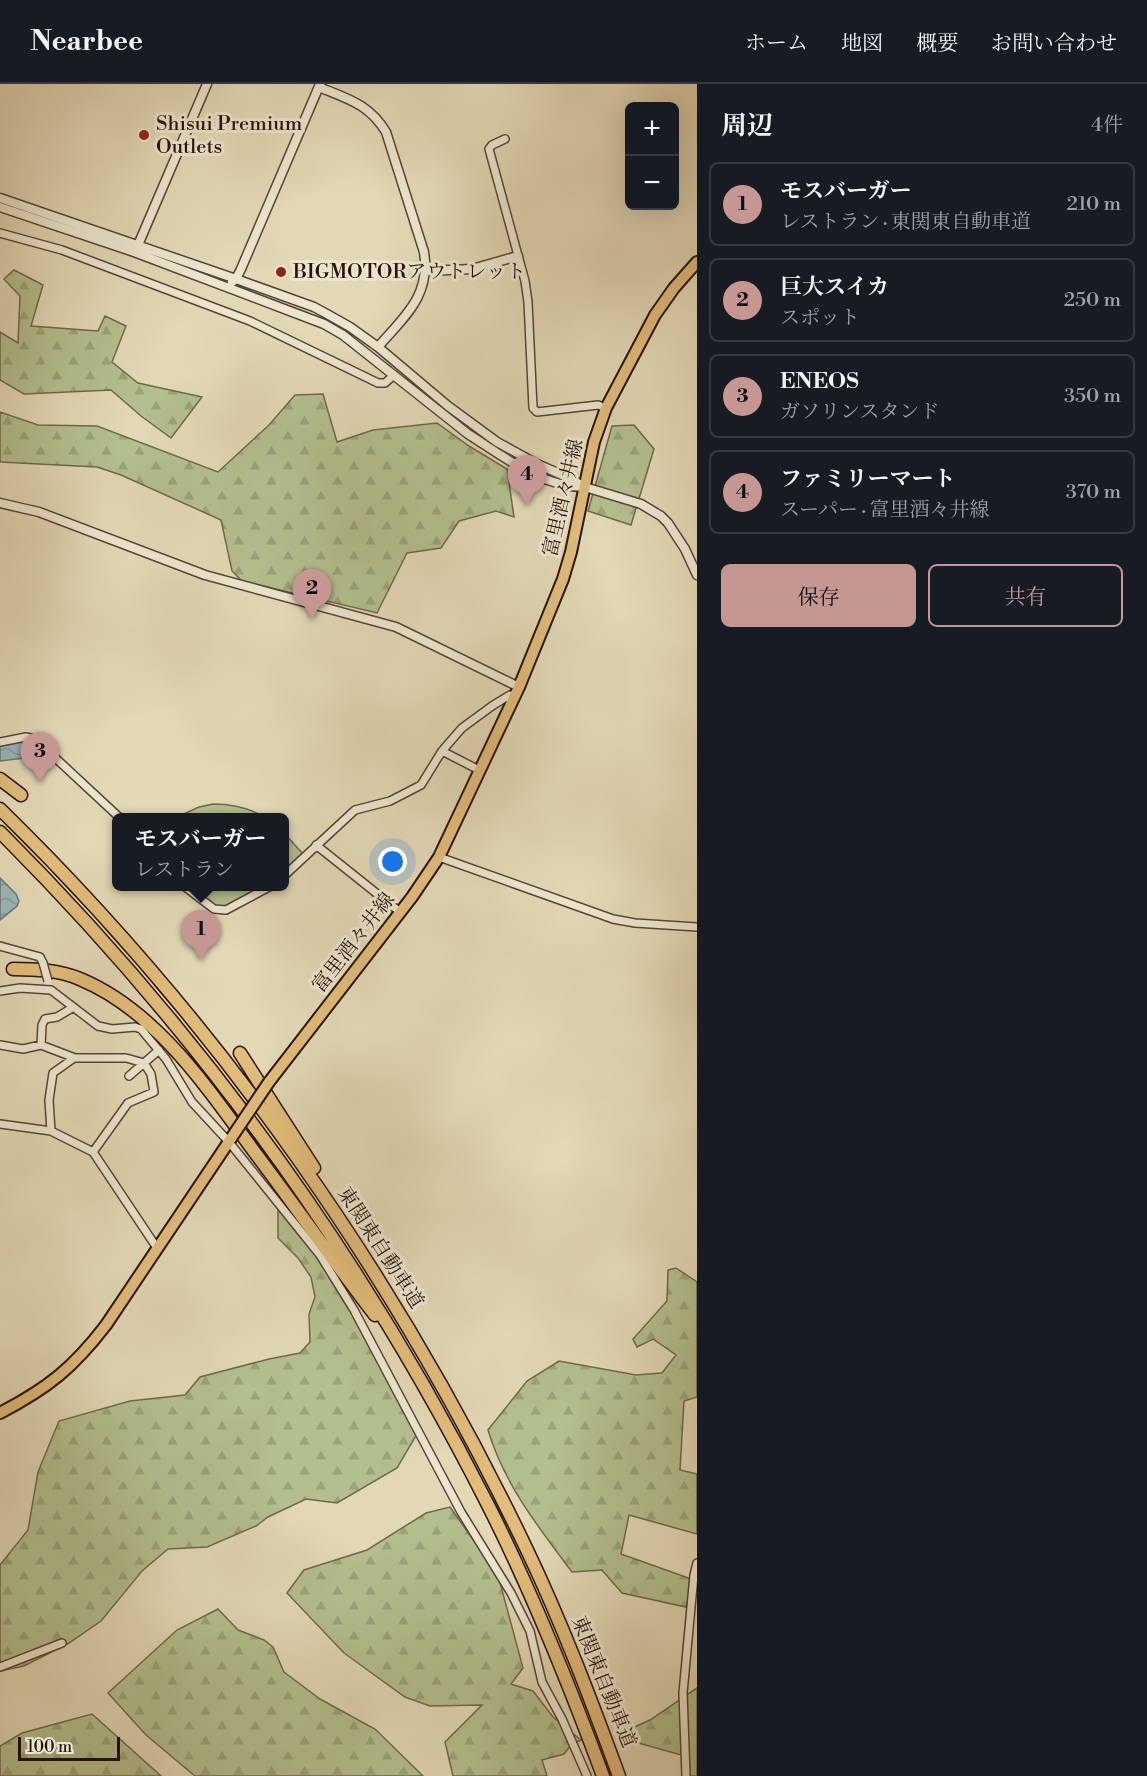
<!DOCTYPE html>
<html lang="ja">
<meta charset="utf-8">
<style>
:root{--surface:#171b24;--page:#20242c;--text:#f1f3f6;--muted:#9ea1a6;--line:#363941;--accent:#c59692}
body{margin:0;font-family:"Libre Bodoni","Noto Serif JP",serif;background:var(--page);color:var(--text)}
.controls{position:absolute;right:18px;top:18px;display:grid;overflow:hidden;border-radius:9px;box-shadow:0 6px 24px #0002}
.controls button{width:54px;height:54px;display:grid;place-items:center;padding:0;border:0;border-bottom:2px solid var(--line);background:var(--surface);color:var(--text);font:30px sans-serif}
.scale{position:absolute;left:18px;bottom:15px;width:102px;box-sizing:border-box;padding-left:6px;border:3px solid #291308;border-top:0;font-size:16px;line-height:21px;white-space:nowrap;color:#291308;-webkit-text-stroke:4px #ece6cf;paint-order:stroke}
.you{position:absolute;left:393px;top:778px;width:21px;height:21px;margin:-15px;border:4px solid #fff;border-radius:50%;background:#1a73e8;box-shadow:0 0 0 9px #1a73e833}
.badge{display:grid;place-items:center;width:39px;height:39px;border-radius:50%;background:var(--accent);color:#111;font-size:20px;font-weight:700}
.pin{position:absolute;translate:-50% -50px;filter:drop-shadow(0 2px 3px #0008)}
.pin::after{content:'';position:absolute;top:32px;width:21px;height:18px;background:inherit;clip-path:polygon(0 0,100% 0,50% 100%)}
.popup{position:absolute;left:112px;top:729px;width:177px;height:78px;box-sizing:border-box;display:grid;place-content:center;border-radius:9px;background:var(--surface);filter:drop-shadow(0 2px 4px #0005);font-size:20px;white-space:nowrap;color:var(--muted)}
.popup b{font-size:22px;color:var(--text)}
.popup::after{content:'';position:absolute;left:50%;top:100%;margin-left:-12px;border:12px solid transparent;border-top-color:var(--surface)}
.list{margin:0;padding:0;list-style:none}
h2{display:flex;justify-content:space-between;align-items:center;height:78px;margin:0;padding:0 24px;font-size:26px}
h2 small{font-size:20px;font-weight:400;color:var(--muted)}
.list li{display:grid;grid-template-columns:39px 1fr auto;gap:18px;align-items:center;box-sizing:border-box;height:84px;margin:0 12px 12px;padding:0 12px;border:2px solid var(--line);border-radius:9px}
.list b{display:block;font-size:22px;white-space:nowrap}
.list p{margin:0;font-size:20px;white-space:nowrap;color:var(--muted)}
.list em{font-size:20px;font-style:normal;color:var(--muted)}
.actions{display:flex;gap:12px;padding:18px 24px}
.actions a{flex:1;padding:14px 0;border:2px solid var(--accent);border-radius:9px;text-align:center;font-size:21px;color:var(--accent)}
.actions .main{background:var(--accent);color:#111}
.map{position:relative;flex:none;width:697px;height:1692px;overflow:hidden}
header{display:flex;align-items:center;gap:36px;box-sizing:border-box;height:84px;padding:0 30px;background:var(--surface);border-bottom:2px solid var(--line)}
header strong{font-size:28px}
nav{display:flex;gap:33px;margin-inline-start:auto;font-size:21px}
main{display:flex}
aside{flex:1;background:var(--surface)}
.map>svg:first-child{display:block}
.forest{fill:url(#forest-firs);stroke:#6e694b;stroke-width:1.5}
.pitch{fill:#b3bf8e;stroke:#6e694b;stroke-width:1.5}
.water{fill:url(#water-waves);stroke:#6c7572;stroke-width:1.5}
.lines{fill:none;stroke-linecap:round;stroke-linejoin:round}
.minor-casing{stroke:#574433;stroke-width:10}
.tertiary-casing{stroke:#574433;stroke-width:11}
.primary-casing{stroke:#291308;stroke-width:14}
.motorway-casing{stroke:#291308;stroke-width:15}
.minor{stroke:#ece6cf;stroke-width:7}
.tertiary{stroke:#ece6cf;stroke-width:8}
.primary{stroke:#e1bc7a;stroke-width:10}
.motorway{stroke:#e1bc7a;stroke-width:12}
.minor-bridge-casing{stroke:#574433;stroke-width:10;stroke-linecap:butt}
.primary-bridge-casing{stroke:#291308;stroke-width:14;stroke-linecap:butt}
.minor-bridge{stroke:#ece6cf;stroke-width:7}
.primary-bridge{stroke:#e1bc7a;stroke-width:10}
.poi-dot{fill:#8f2418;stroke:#ece6cf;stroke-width:2}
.labels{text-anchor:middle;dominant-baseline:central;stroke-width:6;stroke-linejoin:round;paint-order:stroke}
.poi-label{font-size:20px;fill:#291308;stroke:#ece6cf;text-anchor:start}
.street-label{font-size:20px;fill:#291308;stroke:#ece6cf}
</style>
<header>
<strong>Nearbee</strong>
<nav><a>ホーム</a><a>地図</a><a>概要</a><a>お問い合わせ</a></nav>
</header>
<main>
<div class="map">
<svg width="697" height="1692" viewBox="0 0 697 1692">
<defs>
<pattern id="forest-firs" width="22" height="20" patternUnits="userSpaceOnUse" patternTransform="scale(1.5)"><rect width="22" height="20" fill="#b3bf8e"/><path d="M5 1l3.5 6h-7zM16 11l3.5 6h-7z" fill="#9aa379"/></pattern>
<pattern id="water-waves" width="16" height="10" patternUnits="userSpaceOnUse" patternTransform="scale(1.5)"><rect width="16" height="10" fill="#99b7b8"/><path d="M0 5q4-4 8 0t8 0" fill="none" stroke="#849c9d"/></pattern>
</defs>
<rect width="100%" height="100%" fill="#e2d8b5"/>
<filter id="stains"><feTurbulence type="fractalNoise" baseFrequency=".00333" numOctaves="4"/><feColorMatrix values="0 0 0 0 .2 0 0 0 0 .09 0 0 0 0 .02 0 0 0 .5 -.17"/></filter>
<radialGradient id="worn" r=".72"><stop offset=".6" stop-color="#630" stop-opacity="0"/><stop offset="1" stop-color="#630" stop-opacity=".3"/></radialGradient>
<path class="forest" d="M14 186 43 201 31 242 98 247 105 232 126 242 112 278 138 299 202 313 171 354 141 332 111 306 24 310 0 296V248L18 259 20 212 4 195Z
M323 310 337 358 373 346 437 339 469 362 507 385 514 433 496 427 459 437 441 464 407 469 377 529 242 497 232 487 221 436 121 391 97 383 0 378V328L38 341 97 342 218 388 269 341 295 311Z
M634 341 654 365 631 441 588 427 612 342Z
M291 1114C321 1137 331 1175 347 1208 371 1255 397 1301 417 1350L397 1384 337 1419 306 1415 268 1433 256 1442 207 1463 168 1465 142 1487 101 1537 69 1559 24 1582 0 1587V1481L28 1446 38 1388 59 1337 130 1317 185 1311 200 1293 269 1275 300 1269 310 1258 309 1230 315 1213 311 1193 298 1174 278 1154V1117Z
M676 1184 697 1198V1313L684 1317 680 1386 697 1390V1450L629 1431 621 1470 694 1496 686 1523 622 1509 602 1486 572 1488C539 1444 504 1400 488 1346L527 1297 559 1277 636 1291 662 1289 676 1271 653 1255 637 1263 633 1255 667 1217 668 1186Z
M450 1423 498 1491 523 1584 511 1600 533 1607 553 1633 581 1656 571 1661 564 1670 542 1676 547 1692H453L445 1658 482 1621 430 1622 405 1613 344 1569 287 1509 304 1486 367 1466 426 1429Z
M218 1525 238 1546 264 1556 273 1563 284 1588 320 1615 375 1645 423 1692H195L146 1651 108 1609 177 1546Z
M697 1604V1692H688L685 1672 628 1656 623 1648 650 1636Z
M92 1630 161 1692H0V1662L22 1649Z"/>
<path class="pitch" d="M213 720C232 720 248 723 264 733H177L199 723Z
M285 750 303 770 285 787Z
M188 803H265L226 823H215Z"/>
<path class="water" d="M16 658C32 658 39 663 50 673V678L25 674 0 677V662Z
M0 794 16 810 19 817 17 822 0 836Z"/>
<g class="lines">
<g class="minor-casing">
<path id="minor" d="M505 55 492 61 489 65 525 197 528 218 533 324 537 328 598 321 606 324
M0 149 62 166 250 237 378 299H385L394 291
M0 658 26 653 35 655 120 734
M442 667 479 686
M316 761 400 828
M439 773 613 835 635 839 697 843
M285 791 355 726 390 717 421 701 442 667 462 644 492 622 510 611 515 612
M184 802 214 825 226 826 271 802
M0 862 40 873 43 879
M0 907 20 904 51 906 98 942 112 945 135 943 141 945 166 975 192 1018 229 1058 320 1171 354 1226 461 1428 511 1509 530 1547 542 1598 562 1635 587 1692
M0 961 23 965 41 961 75 974H126L144 979 151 990 154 1008 128 1019 93 1068
M41 961 42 941 45 935 57 933 72 924
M129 992 159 966
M0 1040 51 1047 93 1068 157 1164
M51 1047 49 1016 53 989 74 974
M0 1583 62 1559
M686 1692 683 1609 694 1491 697 1479"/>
</g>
<g class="tertiary-casing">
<path id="tertiary" d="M319 3C348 15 369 20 386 48L424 168C431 212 404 233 378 263
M0 114 236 195 314 223 327 230 350 243 378 263 448 322 497 358 537 380 567 393 585 403 641 420 661 432 668 439 685 465 697 491
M0 123 134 168 324 240 343 251 468 350C503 372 541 403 584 403
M138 161 207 0
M426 187 472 185 518 172
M232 198 236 195 241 185 320 0
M0 419 39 428 205 491 396 543 519 603"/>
</g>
<g class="primary-casing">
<path id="primary" d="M269 998 412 813 439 773 519 603 563 495 571 468 594 358 606 324 655 231 674 204 697 178
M0 1329C48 1304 73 1284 106 1241L232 1053"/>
</g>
<g class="motorway-casing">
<path id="motorway" d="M0 695 21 711
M0 725C218 938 396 1191 527 1466 562 1539 591 1616 619 1692
M0 748C199 947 361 1170 488 1421 532 1508 569 1600 603 1692
M13 885C36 885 59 886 80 895 157 927 208 1005 256 1070 296 1123 334 1178 375 1231
M240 969 314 1084"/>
</g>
<use href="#minor" class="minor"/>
<use href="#tertiary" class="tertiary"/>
<use href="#primary" class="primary"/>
<use href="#motorway" class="motorway"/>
<g class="minor-bridge-casing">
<path id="minor-bridge" d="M43 879 48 897"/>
</g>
<g class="primary-bridge-casing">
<path id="primary-bridge" d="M232 1053 269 998"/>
</g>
<use href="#minor-bridge" class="minor-bridge"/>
<use href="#primary-bridge" class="primary-bridge"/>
</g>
<g class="poi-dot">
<circle cx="144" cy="51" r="6"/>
<circle cx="281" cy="188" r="6"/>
</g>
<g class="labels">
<g class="poi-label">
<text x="156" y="40">Shisui Premium<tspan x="156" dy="23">Outlets</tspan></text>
<text x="293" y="188">BIGMOTORアウトレット</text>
</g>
<g class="street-label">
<text transform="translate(564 414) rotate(-77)">富里酒々井線</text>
<text transform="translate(354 859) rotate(-52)">富里酒々井線</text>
<text transform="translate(380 1164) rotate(57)">東関東自動車道</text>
<text transform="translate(603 1598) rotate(68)">東関東自動車道</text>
</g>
</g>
<rect width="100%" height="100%" filter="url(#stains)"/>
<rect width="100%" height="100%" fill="url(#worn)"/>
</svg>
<div class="controls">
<button>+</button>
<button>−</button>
</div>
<div class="scale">100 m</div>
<div class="you"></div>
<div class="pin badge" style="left:201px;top:876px">1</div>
<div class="popup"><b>モスバーガー</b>レストラン</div>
<div class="pin badge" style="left:312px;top:535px">2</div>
<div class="pin badge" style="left:40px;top:698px">3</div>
<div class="pin badge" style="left:527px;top:421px">4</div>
</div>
<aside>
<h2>周辺<small>4件</small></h2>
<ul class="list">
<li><span class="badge">1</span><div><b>モスバーガー</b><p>レストラン · 東関東自動車道</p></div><em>210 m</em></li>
<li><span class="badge">2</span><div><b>巨大スイカ</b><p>スポット</p></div><em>250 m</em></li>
<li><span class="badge">3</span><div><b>ENEOS</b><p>ガソリンスタンド</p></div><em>350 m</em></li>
<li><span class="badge">4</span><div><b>ファミリーマート</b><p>スーパー · 富里酒々井線</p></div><em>370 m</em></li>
</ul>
<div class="actions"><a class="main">保存</a><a>共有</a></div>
</aside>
</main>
